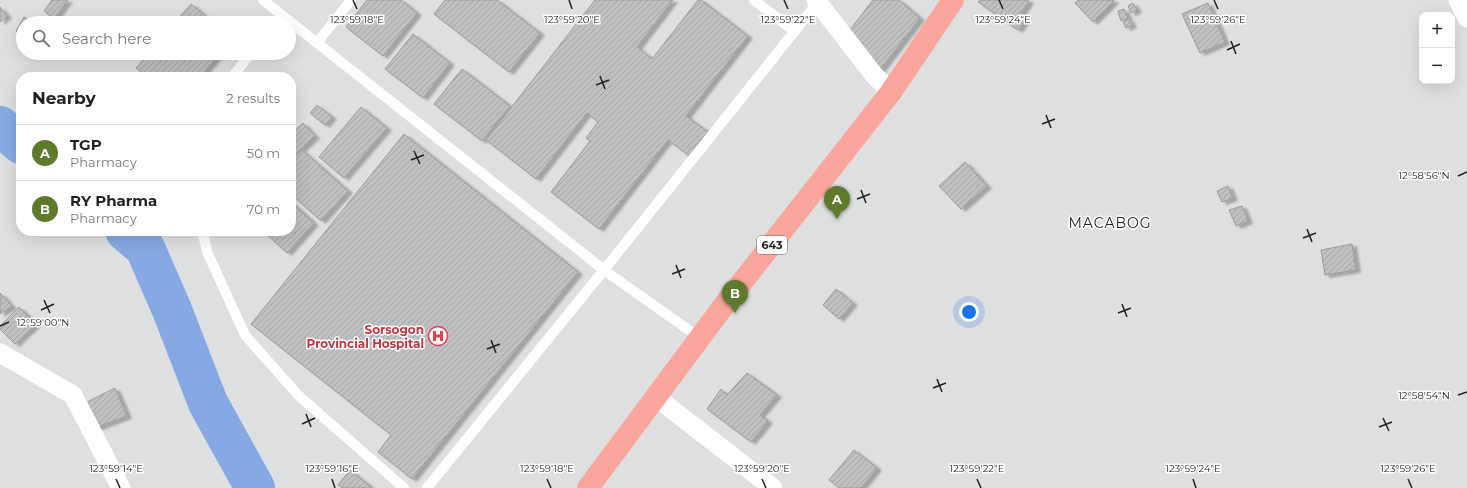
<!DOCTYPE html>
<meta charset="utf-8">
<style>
:root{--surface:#fff;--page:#f6f6f6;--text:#222;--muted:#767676;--line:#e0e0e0;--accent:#5f7a2d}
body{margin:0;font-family:Montserrat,sans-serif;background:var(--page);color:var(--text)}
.controls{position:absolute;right:12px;top:12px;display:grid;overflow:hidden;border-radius:8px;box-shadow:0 4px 16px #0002}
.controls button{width:36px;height:36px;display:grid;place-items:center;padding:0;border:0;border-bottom:1px solid var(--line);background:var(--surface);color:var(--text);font:20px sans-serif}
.you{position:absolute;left:969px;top:312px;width:14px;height:14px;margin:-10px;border:3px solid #fff;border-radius:50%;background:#1a73e8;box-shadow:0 0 0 6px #1a73e833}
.badge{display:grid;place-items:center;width:26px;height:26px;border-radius:50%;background:var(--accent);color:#fff;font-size:13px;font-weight:700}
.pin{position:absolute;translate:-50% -33px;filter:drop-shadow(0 1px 2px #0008)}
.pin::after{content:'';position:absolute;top:21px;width:14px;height:12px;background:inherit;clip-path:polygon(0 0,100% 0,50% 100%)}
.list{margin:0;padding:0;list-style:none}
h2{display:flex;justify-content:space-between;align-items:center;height:52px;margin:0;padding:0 16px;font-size:17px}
h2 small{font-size:13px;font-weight:400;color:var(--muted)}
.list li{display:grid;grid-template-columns:26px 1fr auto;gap:12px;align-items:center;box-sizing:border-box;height:56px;padding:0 16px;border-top:1px solid var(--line)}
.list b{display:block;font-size:15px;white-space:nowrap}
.list p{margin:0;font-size:13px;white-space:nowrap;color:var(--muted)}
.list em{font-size:13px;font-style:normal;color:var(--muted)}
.icon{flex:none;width:22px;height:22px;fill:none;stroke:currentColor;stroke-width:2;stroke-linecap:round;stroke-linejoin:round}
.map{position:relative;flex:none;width:1467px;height:488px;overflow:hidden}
.search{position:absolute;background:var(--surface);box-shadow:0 4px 16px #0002;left:16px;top:16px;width:280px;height:44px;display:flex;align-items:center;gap:10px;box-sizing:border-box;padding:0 14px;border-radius:22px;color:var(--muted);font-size:15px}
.panel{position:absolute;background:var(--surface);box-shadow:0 4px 16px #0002;left:16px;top:72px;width:280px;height:164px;border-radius:16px}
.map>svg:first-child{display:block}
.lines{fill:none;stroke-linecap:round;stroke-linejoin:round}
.river{stroke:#87a9e3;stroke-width:40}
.building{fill:url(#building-hatch);stroke:#9b9b9d;filter:url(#shadow)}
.service{stroke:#fff;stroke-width:10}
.minor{stroke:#fff;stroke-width:19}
.trunk{stroke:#fba69c;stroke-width:22}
.ticks{fill:none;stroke:#1f2021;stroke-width:1.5}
.labels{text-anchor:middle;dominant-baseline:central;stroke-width:3;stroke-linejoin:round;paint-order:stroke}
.shield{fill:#fff;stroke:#626364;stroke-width:1}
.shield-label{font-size:11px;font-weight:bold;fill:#1f2021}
.health-label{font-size:12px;font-weight:bold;fill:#be3a42;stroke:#fff;text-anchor:end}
.quarter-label{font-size:14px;letter-spacing:1px;fill:#1f2021;stroke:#fff}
.ticks-label{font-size:10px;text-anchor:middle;fill:#1f2021;stroke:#fff;stroke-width:3;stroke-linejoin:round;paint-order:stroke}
</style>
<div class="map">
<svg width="1467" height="488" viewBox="0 0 1467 488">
<defs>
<pattern id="building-hatch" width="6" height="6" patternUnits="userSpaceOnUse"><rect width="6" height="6" fill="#c0bfc1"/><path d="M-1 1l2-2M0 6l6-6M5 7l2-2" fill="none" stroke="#a5a4a6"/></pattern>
<filter id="shadow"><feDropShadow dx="4.5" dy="2.5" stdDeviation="1" flood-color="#0004"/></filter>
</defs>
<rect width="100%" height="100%" fill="#dddfe0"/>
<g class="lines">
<path class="river" d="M0 126 21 144
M125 231 145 248 172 310 208 403 255 488"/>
</g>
<path class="building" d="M52 0H68L54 19 44 11Z
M367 0H401L417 13 383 56 346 27Z
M445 0H497L540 33 509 72 434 14Z
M595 0H673L637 47 652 59 698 0H701L748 36 686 116 708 132 696 146 689 156 668 140 599 229 551 192 590 141 586 138 598 122 587 113 536 179 486 140Z
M873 0H899L920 18 880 70 849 31Z
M980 0H1028L1029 1 1021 13 1026 19 1018 30 978 2Z
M1078 0H1113L1114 1 1093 22 1075 3Z
M1133 3 1137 10 1131 13 1128 6Z
M1208 3 1225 42 1200 53 1182 14Z
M191 4 214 23H174Z
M0 7 7 16 0 22Z
M1124 9 1128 18 1121 21 1118 11Z
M24 17 33 23H23V36L16 31Z
M1129 19 1132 25 1126 28 1123 22Z
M413 34 450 63 423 98 385 69Z
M149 53H220L200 77H147L136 68Z
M462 69 510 106 482 141 434 104Z
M317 105 332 117 325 125 310 113Z
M361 107 387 128 344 178 319 157Z
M303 123 315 136 295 155 291 151V134Z
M404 134 578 272 412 479 378 452 391 435 251 324Z
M302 150 348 191 321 221 291 194V162Z
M965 162 987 186 961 209 939 186Z
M1228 186 1233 198 1222 202 1217 191Z
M291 202 314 223 287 253 263 231H291Z
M1242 206 1248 221 1236 226 1229 210Z
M1352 244 1356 270 1325 275 1321 250Z
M836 289 853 303 839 319 823 305Z
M0 293 12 306 0 314Z
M19 307 36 324 15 344 0 329V326Z
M747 373 777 395 760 415 768 421 751 442 707 409 721 389 727 395Z
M115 388 127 416 95 428 85 403Z
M854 450 877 468 861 488H839L829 480Z
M350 470 371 487V488H343L338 485Z"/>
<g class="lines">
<path class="service" d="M263 0 604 270 700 338
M754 0 795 32
M276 23 282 15
M317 43 351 0
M232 77 251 53
M202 231 208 254 245 335 298 395 404 488
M427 488 604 270 818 2"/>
<path class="minor" d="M816 0 874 75 891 92
M1458 0 1467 18
M0 353 73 395 121 488
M656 397 773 488"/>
<path class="trunk" d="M588 488 728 300 891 92 953 0"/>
</g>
<path class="ticks" d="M353 0 357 9M569 0 572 9M784 0 788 9M999 0 1003 9M1214 0 1218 9M1231 41 1236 54M1227 50 1240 44M600 76 605 89M596 85 609 80M1046 115 1051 128M1042 124 1055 119M414 151 420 164M411 160 424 155M1458 176 1467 172M861 190 866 203M857 199 870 194M1307 229 1312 242M1303 238 1316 233M676 265 681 278M672 274 685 269M44 300 50 313M1122 304 1127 317M41 310 54 304M1118 313 1131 308M0 326 9 322M491 340 496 353M487 349 500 344M937 379 942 392M933 388 946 383M1458 395 1467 392M306 414 311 427M1383 418 1389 431M302 424 315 418M1379 427 1392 422M116 479 120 488M332 479 335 488M547 479 551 488M762 479 766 488M977 479 981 488M1193 479 1196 488M1408 479 1412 488"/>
<defs>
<g id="hospital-ring" transform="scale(1)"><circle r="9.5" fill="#fff" stroke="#e0444e" stroke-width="1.5"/><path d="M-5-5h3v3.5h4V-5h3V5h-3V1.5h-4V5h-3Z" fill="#e0444e"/></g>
</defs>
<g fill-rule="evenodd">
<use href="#hospital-ring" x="438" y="336"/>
</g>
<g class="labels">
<rect class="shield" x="757" y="236" width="30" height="18" rx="3"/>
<g class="shield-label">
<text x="772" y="245">643</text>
</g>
<g class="health-label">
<text x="424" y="329">Sorsogon<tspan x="424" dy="14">Provincial Hospital</tspan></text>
</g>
<g class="quarter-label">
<text x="1110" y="223">MACABOG</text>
</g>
</g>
<g class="ticks-label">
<text x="357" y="23">123°59'18"E</text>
<text x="572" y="23">123°59'20"E</text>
<text x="788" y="23">123°59'22"E</text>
<text x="1003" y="23">123°59'24"E</text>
<text x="1218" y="23">123°59'26"E</text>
<text x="1424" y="179">12°58'56"N</text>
<text x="43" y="326">12°59'00"N</text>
<text x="1424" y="399">12°58'54"N</text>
<text x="116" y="472">123°59'14"E</text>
<text x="332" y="472">123°59'16"E</text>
<text x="547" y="472">123°59'18"E</text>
<text x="762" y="472">123°59'20"E</text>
<text x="977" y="472">123°59'22"E</text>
<text x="1193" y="472">123°59'24"E</text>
<text x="1408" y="472">123°59'26"E</text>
</g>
</svg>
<div class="controls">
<button>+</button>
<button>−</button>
</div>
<div class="you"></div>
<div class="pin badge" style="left:837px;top:219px">A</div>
<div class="pin badge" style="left:735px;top:313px">B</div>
<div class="search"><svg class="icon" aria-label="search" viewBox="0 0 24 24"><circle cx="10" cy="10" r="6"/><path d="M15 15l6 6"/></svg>Search here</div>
<section class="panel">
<h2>Nearby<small>2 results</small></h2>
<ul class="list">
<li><span class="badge">A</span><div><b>TGP</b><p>Pharmacy</p></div><em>50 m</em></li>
<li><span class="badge">B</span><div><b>RY Pharma</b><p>Pharmacy</p></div><em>70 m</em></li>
</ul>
</section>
</div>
